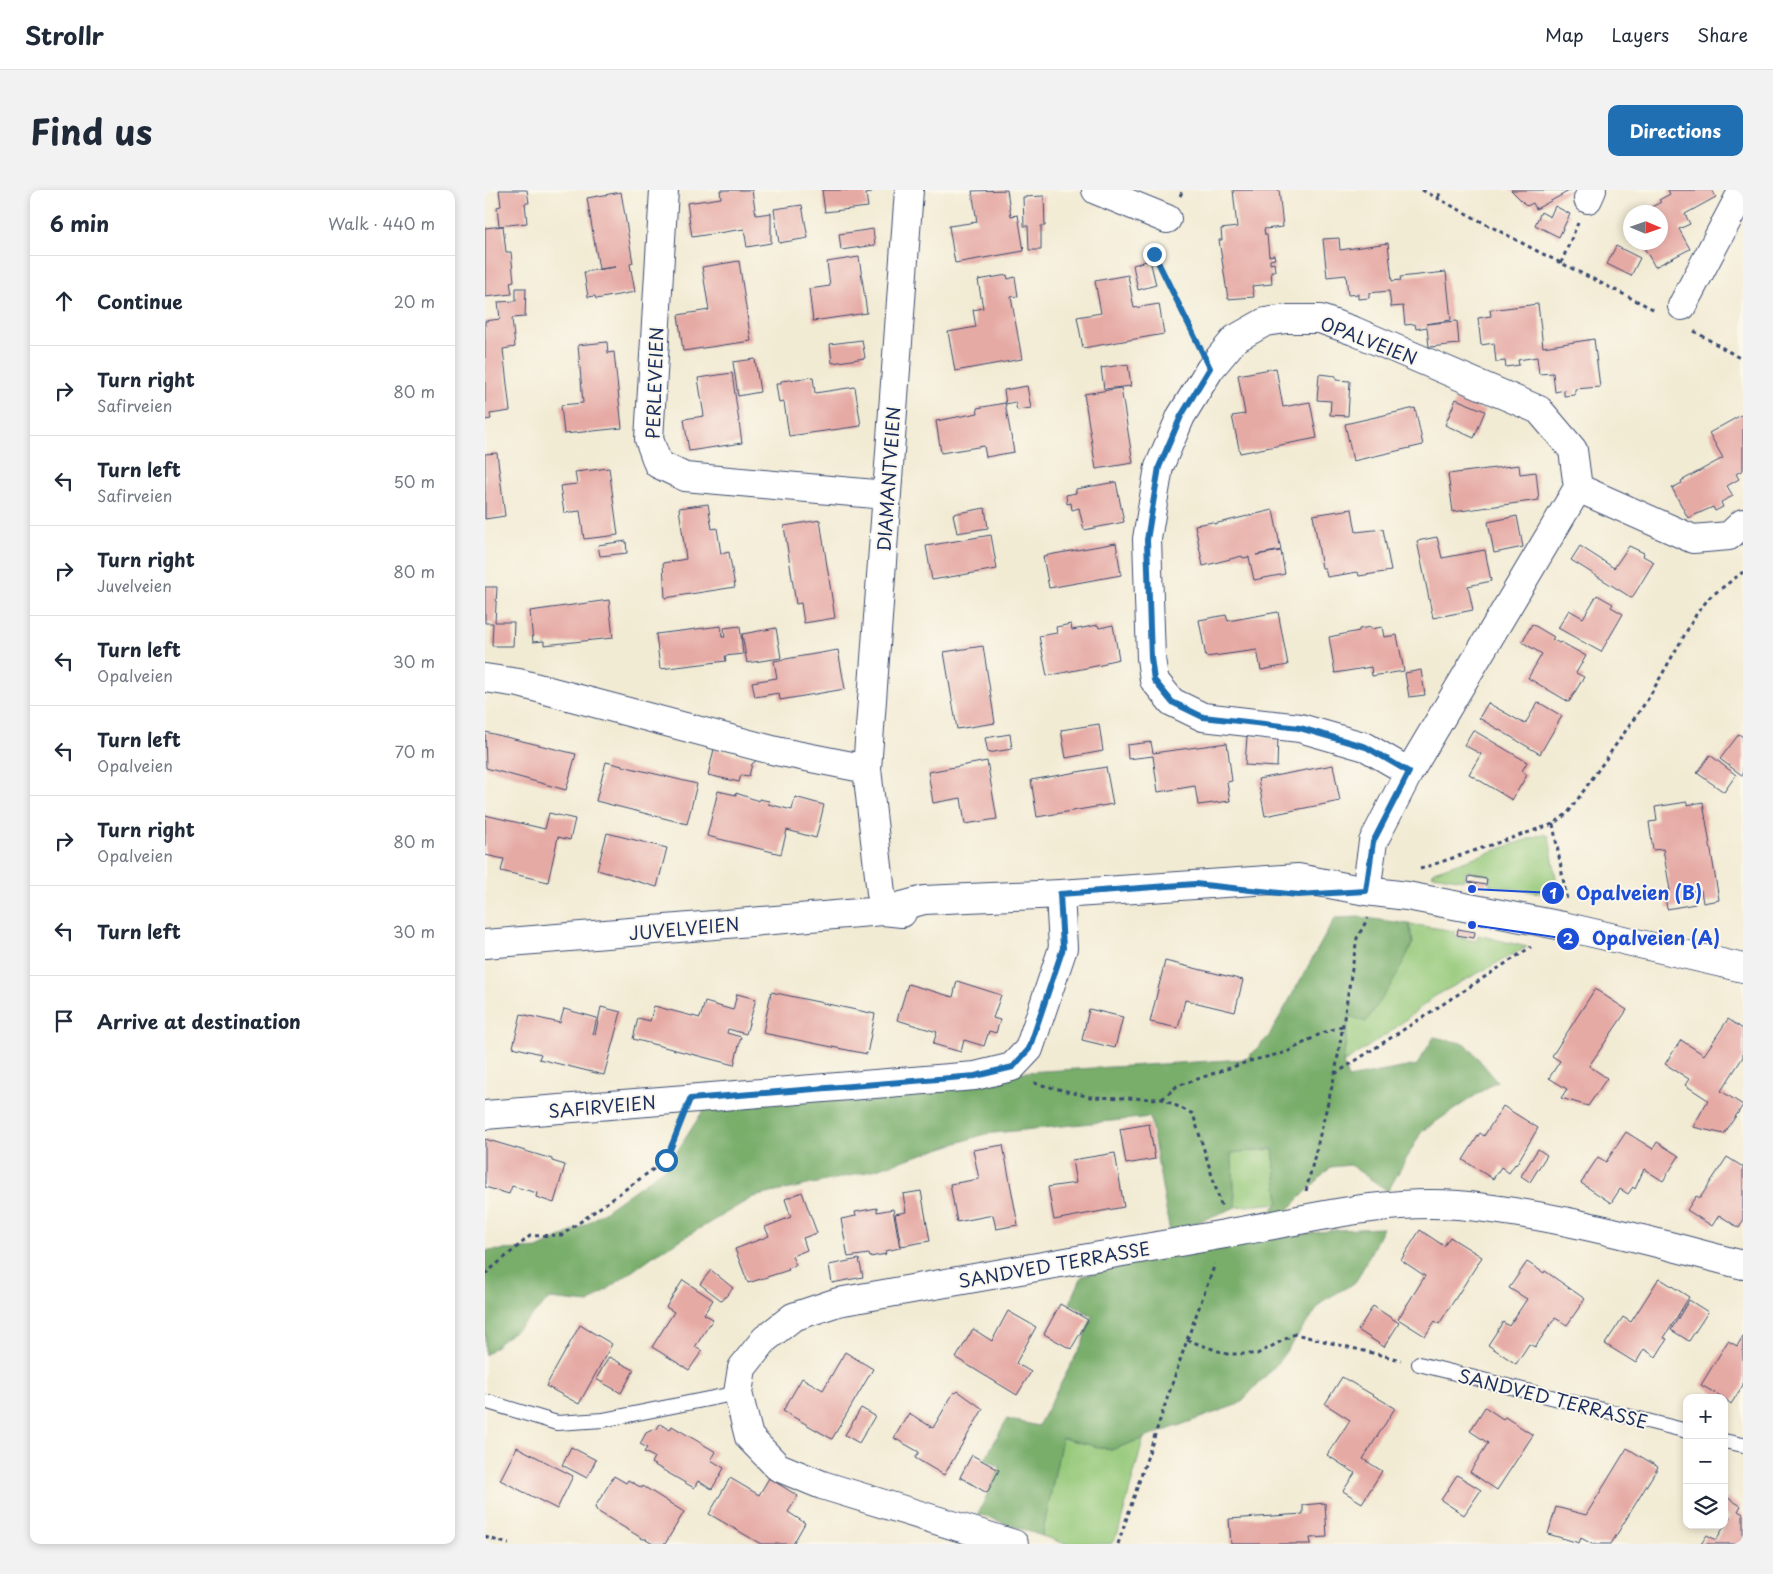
<!DOCTYPE html>
<meta charset="utf-8">
<style>
:root{--surface:#fff;--page:#f2f2f3;--text:#1f2937;--muted:#747a83;--line:#e0e1e3;--accent:#1f6fb2}
body{margin:0;font-family:"Playpen Sans",sans-serif;background:var(--page);color:var(--text)}
.controls{position:absolute;right:15px;bottom:15px;display:grid;overflow:hidden;border-radius:10px;box-shadow:0 2px 8px #0003}
.controls button{width:45px;height:45px;display:grid;place-items:center;padding:0;border:0;border-bottom:1px solid var(--line);background:var(--surface);color:var(--text);font:25px sans-serif}
.compass{position:absolute;left:1138px;top:15px;width:45px;height:45px;border-radius:50%;background:var(--surface);box-shadow:0 2px 8px #0003;rotate:92deg}
.stop{position:absolute;width:15px;height:15px;margin:-11px;border:4px solid #1f6fb2;border-radius:50%;background:#fff}
.stop.end{background:#1f6fb2;border-color:#fff;box-shadow:0 1px 5px #0008}
.list{margin:0;padding:0;list-style:none}
h2{display:flex;justify-content:space-between;align-items:center;height:65px;margin:0;padding:0 20px;font-size:21px}
h2 small{font-size:16px;font-weight:400;color:var(--muted)}
.list li{display:grid;grid-template-columns:32px 1fr auto;gap:15px;align-items:center;box-sizing:border-box;height:90px;padding:0 20px;border-top:1px solid var(--line)}
.list b{display:block;font-size:19px;white-space:nowrap}
.list p{margin:0;font-size:16px;white-space:nowrap;color:var(--muted)}
.list em{font-size:16px;font-style:normal;color:var(--muted)}
.icon{flex:none;width:28px;height:28px;fill:none;stroke:currentColor;stroke-width:2;stroke-linecap:round;stroke-linejoin:round}
.map{position:relative;flex:none;width:1258px;height:1354px;overflow:hidden;border-radius:10px}
header{display:flex;align-items:center;gap:30px;box-sizing:border-box;height:70px;padding:0 25px;background:var(--surface);border-bottom:1px solid var(--line)}
header strong{font-size:24px}
nav{display:flex;gap:28px;margin-inline-start:auto;font-size:18px}
.intro{display:flex;align-items:center;justify-content:space-between;box-sizing:border-box;height:120px;padding:0 30px}
h1{margin:0;font-size:35px}
.button{padding:12px 22px;border-radius:10px;background:var(--accent);color:#fff;font-size:18px;font-weight:700}
main{display:flex;gap:30px;padding:0 30px}
aside{flex:1;background:var(--surface);border-radius:10px;box-shadow:0 2px 8px #0003}
.map>svg:first-child{display:block}
.green{fill:#96c97a;stroke:#587c6c}
.forest{fill:#78ad6a;stroke:#4a6e64}
.building{fill:#e6aaa5}
.lines{fill:none;stroke-linecap:round;stroke-linejoin:round}
.service-casing{stroke:#3b4b70;stroke-width:16}
.minor-casing{stroke:#3b4b70;stroke-width:30}
.tertiary-casing{stroke:#3b4b70;stroke-width:30}
.path{stroke:#3b4b70;stroke-width:3;stroke-dasharray:4 4;stroke-linecap:butt}
.service{stroke:#fff;stroke-width:14}
.minor{stroke:#fff;stroke-width:28}
.tertiary{stroke:#fff;stroke-width:28}
.route{stroke:#1f6fb2;stroke-width:6}
.labels{text-anchor:middle;dominant-baseline:central;stroke-width:4;stroke-linejoin:round;paint-order:stroke}
.street-label{font-size:18px;fill:#1b2f5e;stroke:#fbf7ec}
.leader{fill:none;stroke:#1d4ed8;stroke-width:2}
.callout-dot{fill:#1d4ed8;stroke:#fbf7ec;stroke-width:2}
.mark-label{font-size:15px;text-anchor:middle;font-weight:bold;fill:#fff}
.callout-label{font-size:19px;text-anchor:middle;font-weight:bold;fill:#1d4ed8;stroke:#fbf7ec;stroke-width:4;stroke-linejoin:round;paint-order:stroke}
</style>
<header>
<strong>Strollr</strong>
<nav><a>Map</a><a>Layers</a><a>Share</a></nav>
</header>
<div class="intro"><h1>Find us</h1><a class="button">Directions</a></div>
<main>
<aside>
<h2>6 min<small>Walk · 440 m</small></h2>
<ul class="list">
<li><svg class="icon" aria-label="ahead" viewBox="0 0 24 24"><path d="M12 20V5M6 11l6-6 6 6"/></svg><div><b>Continue</b></div><em>20 m</em></li>
<li><svg class="icon" aria-label="right" viewBox="0 0 24 24"><path d="M7 20v-9h11M14 6l5 5-5 5"/></svg><div><b>Turn right</b><p>Safirveien</p></div><em>80 m</em></li>
<li><svg class="icon" aria-label="left" viewBox="0 0 24 24"><path d="M17 20v-9H6M10 6l-5 5 5 5"/></svg><div><b>Turn left</b><p>Safirveien</p></div><em>50 m</em></li>
<li><svg class="icon" aria-label="right" viewBox="0 0 24 24"><path d="M7 20v-9h11M14 6l5 5-5 5"/></svg><div><b>Turn right</b><p>Juvelveien</p></div><em>80 m</em></li>
<li><svg class="icon" aria-label="left" viewBox="0 0 24 24"><path d="M17 20v-9H6M10 6l-5 5 5 5"/></svg><div><b>Turn left</b><p>Opalveien</p></div><em>30 m</em></li>
<li><svg class="icon" aria-label="left" viewBox="0 0 24 24"><path d="M17 20v-9H6M10 6l-5 5 5 5"/></svg><div><b>Turn left</b><p>Opalveien</p></div><em>70 m</em></li>
<li><svg class="icon" aria-label="right" viewBox="0 0 24 24"><path d="M7 20v-9h11M14 6l5 5-5 5"/></svg><div><b>Turn right</b><p>Opalveien</p></div><em>80 m</em></li>
<li><svg class="icon" aria-label="left" viewBox="0 0 24 24"><path d="M17 20v-9H6M10 6l-5 5 5 5"/></svg><div><b>Turn left</b></div><em>30 m</em></li>
<li><svg class="icon" aria-label="arrive" viewBox="0 0 24 24"><path d="M6 21V4h12l-3 4 3 4H6"/></svg><div><b>Arrive at destination</b></div></li>
</ul>
</aside>
<div class="map">
<svg width="1258" height="1354" viewBox="0 0 1258 1354">
<rect width="100%" height="100%" fill="#fbf7ec"/>
<filter id="ink" filterUnits="userSpaceOnUse"><feTurbulence type="fractalNoise" baseFrequency=".02" numOctaves="2"/><feDisplacementMap in="SourceGraphic" scale="10" xChannelSelector="R" yChannelSelector="G"/><feConvolveMatrix kernelMatrix="1 2 1 2 8 2 1 2 1" color-interpolation-filters="sRGB"/></filter>
<filter id="wash" filterUnits="userSpaceOnUse"><feTurbulence type="fractalNoise" baseFrequency=".0096" numOctaves="4" result="noise"/><feDisplacementMap in="SourceGraphic" scale="20" xChannelSelector="R" yChannelSelector="G"/><feGaussianBlur stdDeviation="1.12" result="paint"/><feColorMatrix in="noise" values="0 0 0 0 0 0 0 0 0 0 0 0 0 0 0 0 0 1.4 0 .05"/><feComposite in="paint" operator="in"/></filter>
<g filter="url(#wash)">
<rect width="100%" height="100%" fill="#f2ebd4"/>
<path class="green" d="M1058 644 1064 646 1074 706 1004 695 1006 686 981 681 979 690 947 685 949 681Z
M924 734 970 741 969 746 991 751 993 745 1042 757 950 806 905 842 858 873 864 825 928 753Z
M788 959 794 1013 751 1017 746 963Z
M659 1247 633 1343 626 1354H581L557 1346 577 1248 626 1260Z"/>
<path class="forest" d="M874 727 924 734 928 753 908 792 881 832 864 826 858 873 863 888 932 875 949 847 981 854 1012 891 937 941 903 1001 865 975 846 977 797 1026 777 1030 794 1012 788 959 746 963 751 1017 685 1043 665 927 500 944 382 982 268 1007 168 1066 104 1113 64 1109 45 1128 0 1165V1061L54 1058 102 1034 182 977 223 913 524 883 761 869 784 846 850 728Z
M898 1038 871 1092 838 1111 791 1175 754 1214 626 1260 577 1248 557 1346 493 1324 515 1277 500 1269 522 1229 553 1236 597 1154 607 1126 585 1113 597 1086 729 1055 851 1040Z"/>
<g id="blocks">
<path class="building" d="M14 0H42L44 13H40L42 33 14 36 12 17 16 16Z
M235 0H267L271 25 286 23V53L262 57 259 39 207 47 202 13 236 8Z
M337 0H386V3L381 4 383 17 340 22Z
M522 0 526 26 533 25 539 61 470 73 464 36 492 32 487 1Z
M748 0H794L798 37 779 39 780 45H782L784 66 789 65 790 69 785 70V74L789 73 790 81H786L787 94 767 96 769 107 743 109 734 50H737L736 39 752 37Z
M1026 0H1086L1051 19 1048 13 1042 16Z
M1183 0H1227L1231 7 1200 24 1205 34 1194 39 1205 59 1170 77 1157 54 1152 57 1149 52H1176V22H1157L1176 12 1174 10 1185 4Z
M136 2 148 73 145 74 150 102 111 109 110 106 103 107 99 82 130 77 114 79 102 8Z
M559 6 560 36H556V60H544L543 36H539L538 7Z
M317 15 323 48 294 53 289 19Z
M1070 16 1085 24 1074 47 1050 35 1056 22 1065 27Z
M18 36 21 62H26L29 91 25 92 27 104 0 107V38Z
M388 39 390 55 356 60 354 44Z
M854 48 855 60 903 53 907 91 916 90 915 87 961 82 966 130 941 134 972 131 974 154 944 157 942 137 931 139 930 134 920 135 918 116 906 117 904 101 884 103V108L873 109V104L863 105 861 85 842 87 838 49Z
M1131 56 1155 68 1146 86 1122 74Z
M374 67 382 123 328 131 324 99 345 96 342 72Z
M665 70 671 95 653 100 648 75Z
M254 71 266 151 198 161 193 125 224 120 217 77Z
M522 85 523 89 530 87 533 106 526 107 537 169 470 181 463 142 491 137 488 120 498 118 493 90Z
M643 85 649 118 674 114 679 144 598 158 592 127 616 123 610 91Z
M31 98H41L40 127 27 128 30 157 18 159 25 221 5 224 6 229 0 230V131L15 129 13 112 31 111Z
M1053 114 1058 157 1109 149 1115 197 1090 199V205L1079 206V200L1070 202 1068 183 1054 184 1052 167 1033 170 1034 175 1021 177 1020 171 1011 172 1009 153 996 155 993 128 1006 126 1005 120Z
M377 150 380 168 347 173 345 154Z
M122 152 123 163 129 162 137 238 79 244 76 215 98 213 93 155Z
M270 169 275 202 253 206 248 172Z
M643 174 646 196 619 199 616 178Z
M791 178 798 217 825 212 832 248 755 263 747 226 760 224 753 185Z
M247 183 257 253 204 261 199 229 219 226 213 188Z
M834 184 851 186V190L865 191 863 226 845 225 846 211 832 210Z
M328 187 330 203 370 197 376 236 304 246 299 212 294 213 291 194H296V191Z
M542 196 546 218 532 220 530 212 521 214 519 200Z
M636 198 648 273 611 279 599 204Z
M971 209 1000 221 989 248 960 235Z
M520 213 529 262 501 267 499 256 456 263 451 231 493 223 492 218Z
M930 218 938 255 868 271 860 234Z
M1258 224V280L1251 284 1254 289 1242 296 1248 306 1236 312 1238 317 1230 321 1228 317 1203 328 1187 298 1197 293 1196 291 1238 268 1224 243Z
M12 263 20 326 0 329V264Z
M1034 275 1035 284 1051 282 1054 310 968 322 963 284Z
M124 278 133 345 99 349 95 321 79 323 75 296 92 294 90 282Z
M631 292 639 332 599 340 594 318 587 320 586 313 582 314 581 305 591 303V299Z
M223 314 227 339 232 338 236 364 244 362 250 397 180 408 178 373 201 369 194 318Z
M500 318 503 338 472 343 468 324Z
M867 319 871 342 898 339 906 381 874 386 873 382 842 387 840 378H837L828 325Z
M788 320 796 360 771 365 796 361 800 384 769 390 764 367 758 368 757 366 718 376 710 335 728 332 729 334Z
M1032 326 1038 357 1009 363 1003 332Z
M335 330 350 428 319 433 316 413 311 414 299 336Z
M506 345 512 379 447 390 441 356Z
M952 347 957 368 1000 360 1006 391 983 396 988 420 948 428 932 351Z
M141 351 142 363 115 366 113 355Z
M631 353 636 385 564 398 558 366Z
M1095 356 1129 378 1144 356 1159 363 1158 366 1169 372 1147 408 1086 370Z
M0 397H12L10 432H29L28 456H7L8 433H0Z
M1112 405 1128 414 1126 417 1138 424 1116 462 1073 438 1084 420 1098 428Z
M124 410 128 448 59 455V451L48 452 45 421Z
M793 422 803 475 776 480 772 460 721 467 714 430 741 425 743 431Z
M586 434 587 440 613 435 614 438 628 435 634 469 621 472V474L562 486 554 446 572 443 571 437Z
M1047 434 1069 447 1067 449 1074 453 1076 452 1101 466 1091 483 1099 487 1084 512 1043 488 1057 464 1037 452Z
M236 436 237 447H240L239 438 255 436 258 464 240 466 241 471 175 479 171 444Z
M886 437V439L897 437 899 447 912 445 919 481 887 486 886 477 850 483 844 447 874 441V439Z
M291 438 296 468 262 473 257 444Z
M498 456 510 533 472 539 459 462Z
M353 460 360 499 295 510 294 503 270 507 267 492 292 488 289 471Z
M936 480 940 505 924 507 920 483Z
M1053 512 1077 526 1055 564 994 528 1003 513 1040 534Z
M614 534 618 561 581 568 576 540Z
M988 540 1042 572 1037 581 1042 585 1027 610 984 584 996 564 979 555Z
M0 542 91 564 81 600 1 578Z
M525 544 527 559 503 563 500 548Z
M1254 544 1258 547V586L1235 569Z
M762 546 793 548 792 577 760 575Z
M666 552 668 563 742 553 747 591 742 592 745 611 713 615 710 596 673 602 668 566 643 569 642 555Z
M229 559 272 570 267 574 264 586 256 585 254 592 223 585Z
M1225 565 1251 585 1239 602 1212 583Z
M502 571 512 629 480 634 476 608 448 613 443 582Z
M121 572 212 594 202 634 111 611Z
M848 575 855 611 780 626 773 589Z
M621 577 628 614 552 627 546 590Z
M233 601 251 605V603L274 611V609L284 611 283 614 307 620 310 607 339 615 331 648 302 640 296 664 222 646Z
M1202 612V615L1218 612 1234 710 1218 713 1216 700 1208 701 1210 714 1182 719 1179 701 1185 700 1178 659 1168 660 1164 632 1172 631 1170 617Z
M64 623 90 629 85 650 73 647 63 692 16 681 19 669 0 665V625L60 639Z
M122 643 182 658 172 697 112 680Z
M984 686 1002 689 1001 695 983 692Z
M973 739 990 742 989 748 972 745Z
M680 771 758 790 750 822 700 810 693 838 665 832Z
M472 791 516 805 508 828 515 830 511 843 504 841 499 856 479 850 476 862 448 854 452 842 412 830 423 794 468 807Z
M1110 799 1142 820 1104 876 1122 888 1103 916 1076 908 1082 899 1064 888 1075 871 1067 866Z
M286 802 390 824 382 864 278 843Z
M252 804 271 809 261 844 243 839 242 843 256 847 249 875 148 849 153 828 165 831 169 816 215 828 220 812 248 820Z
M116 817 136 822 119 885 54 869 56 864 28 857 36 824 75 833 79 819 112 828 108 844 110 845Z
M604 819 638 827 630 858 597 850Z
M1243 829 1258 839V867L1236 901 1258 915 1239 944 1208 937 1223 910 1200 895 1204 889 1180 874 1196 850 1219 865Z
M1018 916 1053 938 1031 975 1030 974 1024 983 1016 977 1008 989 978 970 995 943 999 946Z
M664 934 670 969 641 974 635 939Z
M1141 942 1168 959 1172 952 1194 966 1178 991 1159 979 1150 999 1148 997 1143 1004 1135 999 1126 1013 1096 993 1113 967 1121 972Z
M0 949 67 969V971L80 975 69 1013 51 1007 52 1003 27 996 24 1004 0 997Z
M518 955 533 1035 511 1039 508 1025 472 1032 465 994 494 989 488 960Z
M1053 959 1062 965 1045 992 1036 986Z
M630 963 639 1017 569 1030 563 997 591 993 587 970Z
M1242 967 1258 977V1031L1254 1038 1234 1025 1227 1036 1202 1020 1211 1006 1215 1008Z
M436 1001 445 1051 416 1056 410 1024 421 1022 418 1004Z
M317 1002 332 1043 318 1048 322 1060 307 1066 311 1075 303 1078 304 1080 263 1093 250 1059 284 1046 280 1037 306 1027 300 1009Z
M392 1018V1022L408 1019 415 1058 400 1061 401 1064 385 1067 384 1064 363 1067 356 1029 371 1026 370 1022Z
M935 1040 959 1056 965 1047 997 1067 954 1134 950 1131 940 1146 913 1129 940 1086 916 1070Z
M374 1069 378 1087 347 1093 344 1075Z
M1042 1072 1059 1083 1060 1081 1100 1109 1082 1135 1070 1128 1050 1157 1044 1154 1031 1174 1003 1155 1018 1132 1024 1136 1042 1109 1024 1098Z
M226 1080 248 1098 237 1111 215 1094Z
M1174 1088 1204 1107 1179 1148 1182 1149 1171 1167 1159 1159 1151 1173 1120 1154 1138 1127 1146 1132Z
M198 1090 228 1110 219 1124 228 1129 210 1157 217 1161 204 1180 167 1157 189 1122 181 1117Z
M1204 1110 1223 1122 1204 1151 1186 1140Z
M575 1114 603 1130 586 1159 559 1144Z
M888 1116 914 1133 899 1157 873 1140Z
M523 1121 551 1137 531 1173 546 1182 532 1205 471 1168 488 1139 507 1151Z
M95 1135 127 1154 94 1214 61 1196Z
M1258 1146V1195L1246 1214 1239 1208 1216 1195 1243 1151 1252 1156Z
M360 1162 388 1179 347 1249 298 1221 317 1188 338 1200Z
M124 1167 149 1180 136 1203 111 1189Z
M857 1187 910 1218 878 1269 897 1281 877 1313 858 1301 870 1283 842 1265 865 1230 840 1214Z
M473 1201 498 1219 459 1285 430 1268 434 1262 409 1248 424 1223 448 1238 469 1202 471 1203Z
M1000 1217 1018 1229 1020 1227 1048 1245 1012 1300 985 1282 1003 1253 985 1241Z
M376 1218 390 1226 374 1253 360 1245Z
M175 1234 185 1240 187 1236 231 1262 226 1270 239 1278 227 1299 213 1291 209 1298 166 1273 169 1267 159 1262 162 1258 155 1254 161 1243 169 1239 171 1240Z
M32 1257 88 1286 72 1319 15 1290Z
M86 1257 111 1270 102 1288 77 1275Z
M1142 1258 1173 1277 1126 1354H1107L1096 1348 1094 1353 1063 1344 1071 1317 1101 1325Z
M487 1265 514 1280 502 1303 475 1287Z
M972 1285 996 1300 979 1325 956 1310Z
M129 1286 141 1293 143 1290 157 1298 158 1296 199 1322 180 1354H168L161 1350 162 1349H158L112 1321 110 1317Z
M245 1288 274 1305 284 1288 313 1306 303 1322 320 1333 308 1354H276L224 1324Z
M1243 1308 1256 1316 1253 1321 1258 1324V1354H1216L1222 1345 1231 1350 1245 1327 1239 1323V1313Z
M840 1313 842 1347 825 1348 826 1354H746L744 1329 818 1324V1315Z"/>
</g>
</g>
<g filter="url(#ink)">
<use href="#blocks" fill-opacity="0" stroke="#3b4b70" stroke-width="1"/>
<g class="lines">
<g class="service-casing">
<path id="service" d="M934 1174 1202 1241
M3 1212 72 1233 118 1230 253 1203
M1239 1251 1258 1255"/>
</g>
<g class="minor-casing">
<path id="minor" d="M179 0 164 249 173 274 200 287 401 305
M611 0 682 29
M1103 9 1107 0
M1197 116 1258 0
M1093 298 1208 349 1244 346 1258 333
M0 488 34 493 291 561 382 579
M881 701 888 652 924 582 1093 298 1088 260 1054 220 869 141 835 129H802L780 132 750 149 725 179 696 226 674 277 662 349 666 468 669 490 687 512 718 527 815 538 881 557 924 582
M398 721 382 579 424 0
M0 925 490 886 527 877 544 859 578 758 575 704
M529 1354 337 1295 293 1277 264 1247 253 1203 257 1178 280 1149 308 1127 353 1112C482 1089 611 1067 740 1044 817 1031 894 1009 973 1015 1070 1024 1164 1051 1258 1075"/>
</g>
<g class="tertiary-casing">
<path id="tertiary" d="M398 721 439 710 575 704 813 688 881 701 922 706 1078 736 1258 778
M0 754 398 721 417 723"/>
</g>
<path class="path" d="M937 0 1054 62 1170 120
M695 6 698 0
M953 7 957 0
M672 55 669 64 712 151
M1076 73 1093 33
M1209 141 1258 170
M1068 634 1082 710
M935 679 1068 634 1083 623 1163 509 1212 423 1225 407 1258 382
M850 884 1046 757
M549 893 605 907 677 909 708 924 737 1018
M677 909 692 896 765 871 802 862 835 844 857 836
M821 1001 850 884 872 748 883 728
M0 1084 45 1046 77 1045 181 970 194 937
M702 1150 742 1164H772L810 1144 916 1170
M0 1347 24 1354
M633 1354 702 1150 730 1074"/>
<use href="#service" class="service"/>
<use href="#minor" class="minor"/>
<use href="#tertiary" class="tertiary"/>
</g>
</g>
<g class="lines" filter="url(#ink)">
<path class="route" d="M181 970 205 909 490 886 528 877 544 859 578 758 575 704 710 694 813 705 881 701 888 652 924 582 881 557 815 538 718 527 687 512 669 490 666 468 662 350 674 277 696 226 725 178 669 64"/>
</g>
<g class="labels">
<g class="street-label">
<text transform="translate(884 150) rotate(21)">OPALVEIEN</text>
<text transform="translate(169 193) rotate(-88)">PERLEVEIEN</text>
<text transform="translate(403 289) rotate(-86)">DIAMANTVEIEN</text>
<text transform="translate(199 738) rotate(-5)">JUVELVEIEN</text>
<text transform="translate(117 916) rotate(-5)">SAFIRVEIEN</text>
<text transform="translate(569 1074) rotate(-10)">SANDVED TERRASSE</text>
<text transform="translate(1068 1208) rotate(14)">SANDVED TERRASSE</text>
</g>
</g>
<path class="leader" d="M987 699L1068 703M987 735L1083 749"/>
<g class="callout-dot">
<circle cx="987" cy="699" r="5"/>
<circle cx="987" cy="735" r="5"/>
<circle cx="1068" cy="703" r="12"/>
<circle cx="1083" cy="749" r="12"/>
</g>
<g class="mark-label">
<text x="1068" y="709">1</text>
<text x="1083" y="754">2</text>
</g>
<g class="callout-label">
<text x="1154" y="710">Opalveien (B)</text>
<text x="1171" y="755">Opalveien (A)</text>
</g>
</svg>
<div class="controls">
<button>+</button>
<button>−</button>
<button><svg class="icon" aria-label="layers" viewBox="0 0 24 24"><path d="M12 4l9 5-9 5-9-5zM3 14l9 5 9-5"/></svg></button>
</div>
<svg class="compass" viewBox="-18 -18 36 36"><path d="M0-13l5 13h-10z" fill="#e53935"/><path d="M0 13l5-13h-10z" fill="#747a83"/></svg>
<div class="stop" style="left:181px;top:970px"></div>
<div class="stop end" style="left:669px;top:64px"></div>
</div>
</main>
